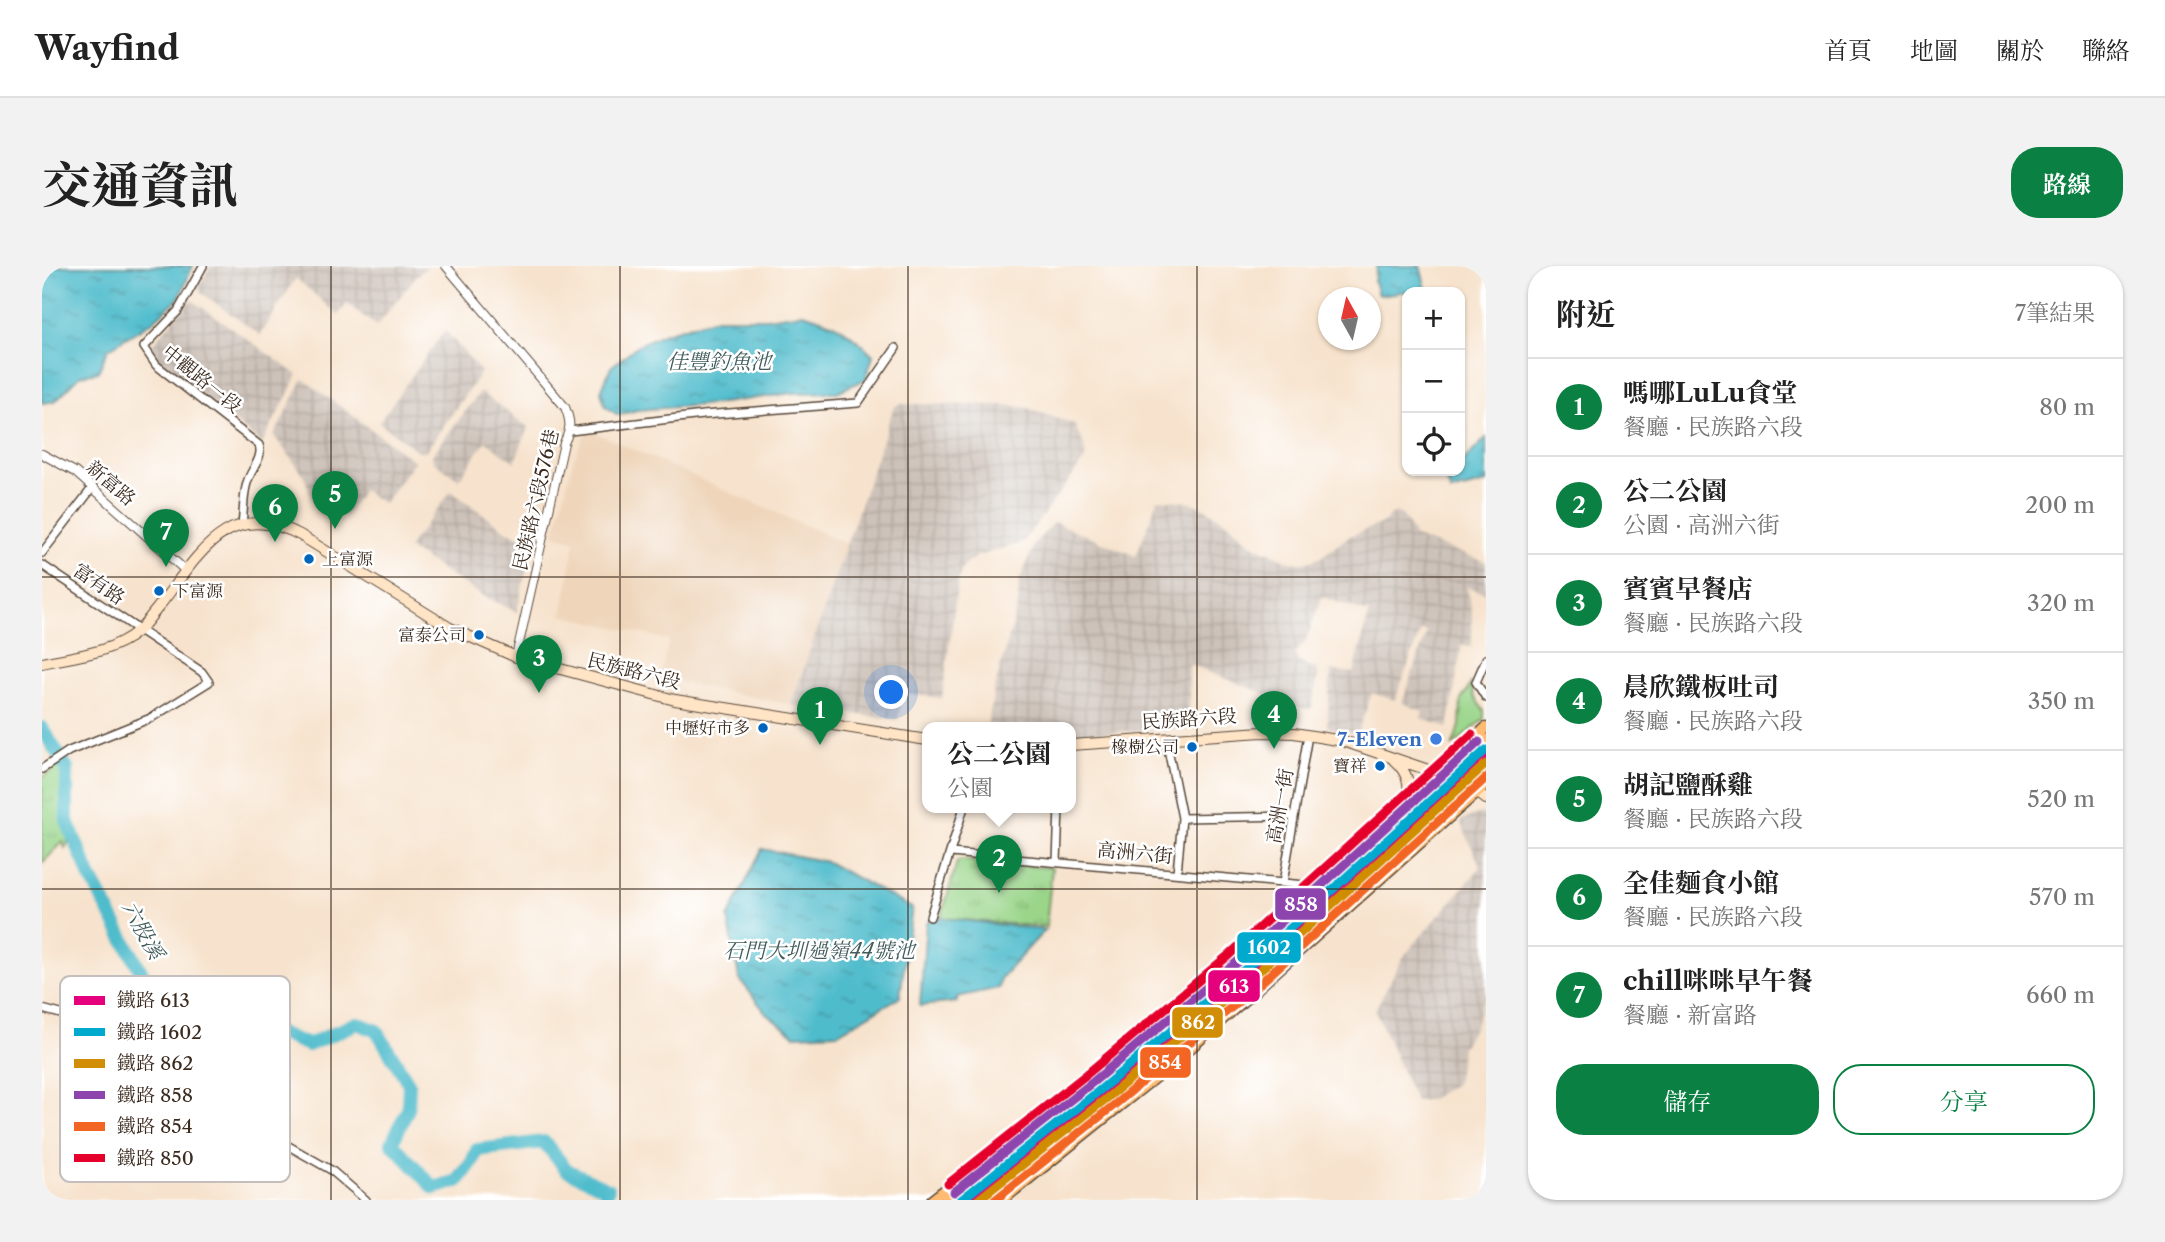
<!DOCTYPE html>
<html lang="zh-TW">
<meta charset="utf-8">
<style>
:root{--surface:#fff;--page:#f2f2f2;--text:#222;--muted:#767676;--line:#e0e0e0;--accent:#0b8043}
body{margin:0;font-family:"Libre Caslon Text","Noto Serif TC",serif;background:var(--page);color:var(--text)}
.controls{position:absolute;right:21px;top:21px;display:grid;overflow:hidden;border-radius:14px;box-shadow:0 2px 5px #0004}
.controls button{width:63px;height:63px;display:grid;place-items:center;padding:0;border:0;border-bottom:2px solid var(--line);background:var(--surface);color:var(--text);font:35px sans-serif}
.compass{position:absolute;left:1276px;top:21px;width:63px;height:63px;border-radius:50%;background:var(--surface);box-shadow:0 2px 5px #0004;rotate:352deg}
.you{position:absolute;left:850px;top:427px;width:24px;height:24px;margin:-18px;border:5px solid #fff;border-radius:50%;background:#1a73e8;box-shadow:0 0 0 10px #1a73e833}
.badge{display:grid;place-items:center;width:46px;height:46px;border-radius:50%;background:var(--accent);color:#fff;font-size:23px;font-weight:700}
.pin{position:absolute;translate:-50% -58px;filter:drop-shadow(0 2px 4px #0008)}
.pin::after{content:'';position:absolute;top:37px;width:24px;height:21px;background:inherit;clip-path:polygon(0 0,100% 0,50% 100%)}
.popup{position:absolute;left:880px;top:456px;width:154px;height:91px;box-sizing:border-box;display:grid;place-content:center;border-radius:14px;background:var(--surface);filter:drop-shadow(0 2px 5px #0005);font-size:23px;white-space:nowrap;color:var(--muted)}
.popup b{font-size:26px;color:var(--text)}
.popup::after{content:'';position:absolute;left:50%;top:100%;margin-left:-14px;border:14px solid transparent;border-top-color:var(--surface)}
.list{margin:0;padding:0;list-style:none}
h2{display:flex;justify-content:space-between;align-items:center;height:91px;margin:0;padding:0 28px;font-size:30px}
h2 small{font-size:23px;font-weight:400;color:var(--muted)}
.list li{display:grid;grid-template-columns:46px 1fr auto;gap:21px;align-items:center;box-sizing:border-box;height:98px;padding:0 28px;border-top:2px solid var(--line)}
.list b{display:block;font-size:26px;white-space:nowrap}
.list p{margin:0;font-size:23px;white-space:nowrap;color:var(--muted)}
.list em{font-size:23px;font-style:normal;color:var(--muted)}
.actions{display:flex;gap:14px;padding:21px 28px}
.actions a{flex:1;padding:16px 0;border:2px solid var(--accent);border-radius:28px;text-align:center;font-size:24px;color:var(--accent)}
.actions .main{background:var(--accent);color:#fff}
.icon{flex:none;width:38px;height:38px;fill:none;stroke:currentColor;stroke-width:2;stroke-linecap:round;stroke-linejoin:round}
.map{position:relative;flex:none;width:1444px;height:934px;overflow:hidden;border-radius:28px}
header{display:flex;align-items:center;gap:42px;box-sizing:border-box;height:98px;padding:0 35px;background:var(--surface);border-bottom:2px solid var(--line)}
header strong{font-size:33px}
nav{display:flex;gap:38px;margin-inline-start:auto;font-size:24px}
.intro{display:flex;align-items:center;justify-content:space-between;box-sizing:border-box;height:168px;padding:0 42px}
h1{margin:0;font-size:49px}
.button{padding:18px 32px;border-radius:28px;background:var(--accent);color:#fff;font-size:24px;font-weight:700}
main{display:flex;gap:42px;padding:0 42px}
aside{flex:1;background:var(--surface);border-radius:28px;box-shadow:0 2px 5px #0004}
.map>svg:first-child{display:block}
.built{fill:#efd6bb}
.industrial{fill:url(#industrial-grid)}
.grass{fill:url(#grass-tufts);stroke:#6a8054;stroke-width:2}
.water{fill:url(#water-ripples);stroke:#467375;stroke-width:2}
.lines{fill:none;stroke-linecap:round;stroke-linejoin:round}
.river{stroke:#50bccc;stroke-width:14}
.minor-casing{stroke:#574638;stroke-width:10}
.tertiary-casing{stroke:#574638;stroke-width:10}
.secondary-casing{stroke:#574638;stroke-width:12}
.primary-casing{stroke:#574638;stroke-width:13}
.minor{stroke:#fff;stroke-width:7}
.tertiary{stroke:#fff;stroke-width:8}
.secondary{stroke:#ffe4c6;stroke-width:10}
.primary{stroke:#ffbb71;stroke-width:10}
.rail-1-casing{stroke:#fff;stroke-width:14}
.rail-2-casing{stroke:#fff;stroke-width:14}
.rail-3-casing{stroke:#fff;stroke-width:14}
.rail-4-casing{stroke:#fff;stroke-width:14}
.rail-5-casing{stroke:#fff;stroke-width:14}
.rail-6-casing{stroke:#fff;stroke-width:14}
.rail-1{stroke:#e5007d;stroke-width:9}
.rail-2{stroke:#00a9ce;stroke-width:9}
.rail-3{stroke:#d18d06;stroke-width:9}
.rail-4{stroke:#8e44ad;stroke-width:9}
.rail-5{stroke:#f26522;stroke-width:9}
.rail-6{stroke:#e4002b;stroke-width:9}
.grid{fill:none;stroke:#3b2a1e;stroke-width:2;stroke-opacity:0.55}
.bus-dot{fill:#0065bd;stroke:#fff;stroke-width:2.5}
.shop-dot{fill:#3f7fe0;stroke:#fff;stroke-width:2.5}
.labels{text-anchor:middle;dominant-baseline:central;stroke-width:5;stroke-linejoin:round;paint-order:stroke}
.bus-label{font-size:17px;fill:#3b2a1e;stroke:#fff;text-anchor:end}
.street-label{font-size:19px;fill:#3b2a1e;stroke:#fff}
.shop-label{font-size:19px;font-weight:bold;fill:#366cbe;stroke:#fff;text-anchor:end}
.water-label{font-size:21px;font-style:italic;fill:#425d5b;stroke:#fff}
.key{fill:#fff;stroke:#c4bfbc;stroke-width:2}
.key-label{font-size:19px;fill:#3b2a1e}
.line-badge{stroke:#fff;stroke-width:2.5}
.badge-label{font-size:19px;text-anchor:middle;font-weight:bold;fill:#fff}
</style>
<header>
<strong>Wayfind</strong>
<nav><a>首頁</a><a>地圖</a><a>關於</a><a>聯絡</a></nav>
</header>
<div class="intro"><h1>交通資訊</h1><a class="button">路線</a></div>
<main>
<div class="map">
<svg width="1444" height="934" viewBox="0 0 1444 934">
<defs>
<pattern id="industrial-grid" width="8" height="8" patternUnits="userSpaceOnUse" patternTransform="scale(1.75)"><rect width="8" height="8" fill="#cdc2b9"/><path d="M0 4h8M4 0v8" fill="none" stroke="#b1a79f"/></pattern>
<pattern id="grass-tufts" width="24" height="20" patternUnits="userSpaceOnUse" patternTransform="scale(1.75)"><rect width="24" height="20" fill="#9ad58a"/><path d="M3 7l-1-3M5 7V3M7 7l1-3M15 17l-1-3M17 17v-4M19 17l1-3" fill="none" stroke="#86b777"/></pattern>
<pattern id="water-ripples" width="26" height="14" patternUnits="userSpaceOnUse" patternTransform="scale(1.75)"><rect width="26" height="14" fill="#50bccc"/><path d="M2 4q2-2 4 0t4 0M15 11q2-2 4 0t4 0" fill="none" stroke="#4499a5"/></pattern>
</defs>
<rect width="100%" height="100%" fill="#fff"/>
<filter id="ink" filterUnits="userSpaceOnUse"><feTurbulence type="fractalNoise" baseFrequency=".0143" numOctaves="2"/><feDisplacementMap in="SourceGraphic" scale="14" xChannelSelector="R" yChannelSelector="G"/><feConvolveMatrix kernelMatrix="1 2 1 2 8 2 1 2 1" color-interpolation-filters="sRGB"/></filter>
<filter id="wash" filterUnits="userSpaceOnUse"><feTurbulence type="fractalNoise" baseFrequency=".00686" numOctaves="4" result="noise"/><feDisplacementMap in="SourceGraphic" scale="28" xChannelSelector="R" yChannelSelector="G"/><feGaussianBlur stdDeviation="1.57" result="paint"/><feColorMatrix in="noise" values="0 0 0 0 0 0 0 0 0 0 0 0 0 0 0 0 0 1.4 0 .05"/><feComposite in="paint" operator="in"/></filter>
<g filter="url(#wash)">
<rect width="100%" height="100%" fill="#f7e3cd"/>
<path class="built" d="M545 163 805 278 749 439 618 412 627 374 520 349 533 275 512 269 531 194Z"/>
<path class="industrial" d="M168 0H386L375 9 335 60 305 38 296 49 254 12 218 69 158 26 157 21Z
M151 35 256 109 220 178 110 88 108 81 146 37Z
M403 64 439 106 384 185H376L337 156Z
M261 113 372 195 342 238 321 224 303 250 299 247 293 255 275 245 261 208 232 170Z
M438 126 486 161 473 196 444 175 417 213 391 195 390 189Z
M857 138 963 139 986 142 1032 158 1042 179 1043 193 980 277 936 290 923 298 920 303 916 314 900 432 860 427 856 454 749 439 852 141Z
M409 225 464 264 490 276 475 346 439 329 366 282Z
M1116 233 1148 236 1160 241 1185 256 1209 278 1251 297 1266 296 1279 291 1308 270 1343 256 1348 249 1356 247 1361 250 1373 271 1444 296V327L1425 321 1430 345V381L1420 378 1406 462 1379 452 1381 445 1360 437 1385 366 1379 364 1353 434 1330 427 1315 468 1285 461 1289 405 1312 407 1327 347 1280 331 1263 376 1252 388 1255 394 1266 401 1275 403 1276 409 1270 442 1264 443 1254 440 1147 398V461L1029 469V461H945L953 421 976 339 977 316 993 277 1012 256 1094 290Z
M1439 547 1444 550V734L1442 732 1433 760 1420 781 1414 817 1389 833 1373 835 1333 744 1361 691 1439 601 1418 555Z"/>
<path class="grass" d="M1429 418 1431 429 1442 445V453L1410 481 1418 460 1419 434Z
M18 498 24 512 26 579 23 582 21 576 0 597V512Z
M919 594 1010 602 1004 661 899 652 915 596Z"/>
<path class="water" d="M0 0H151L137 32 111 55 66 83 56 106 39 109 13 135 0 137Z
M1335 0H1378L1384 23 1336 29 1332 15Z
M760 47C794 56 807 65 831 89L824 113 795 126 750 127 673 138 595 144 576 149 563 140 559 125 569 101 596 79 623 67 674 52H724Z
M1444 172V217L1409 226 1404 213 1412 205H1418V199Z
M720 583 785 596 870 642 858 731 796 767 753 769 724 747 697 712 686 652Z
M893 651 1003 664 958 713 957 722 915 731V736L878 740 884 657Z"/>
<g class="lines">
<path class="river" d="M0 462 25 503V555L48 610 101 709 161 754 229 764 266 779 315 757 335 765 367 818 366 843 350 877 392 922 416 915 430 896 435 884 502 876 525 904 566 923 562 934"/>
</g>
</g>
<g filter="url(#ink)">
<g class="lines">
<g class="minor-casing">
<path id="minor" d="M161 0 136 45 102 81 114 99 217 179C222 192 208 204 205 217 201 229 202 245 200 258
M528 165 661 149 816 137 854 82
M0 287 51 221
M0 299 160 406 167 416 109 452 27 485 0 503
M1444 393 1434 416 1444 432
M1124 473 1140 552 1135 607
M1140 552 1251 550
M909 587 1274 620
M1015 596 1017 541
M1241 617 1266 469
M888 651 922 541
M0 743 56 758 89 771 115 785 169 821 236 874 289 904 324 934"/>
</g>
<g class="tertiary-casing">
<path id="tertiary" d="M404 0 523 141C529 156 529 163 522 177L474 391
M0 188 33 206 144 305"/>
</g>
<g class="secondary-casing">
<path id="secondary" d="M0 397C33 390 70 387 96 365 103 359 108 351 114 344 154 294 184 230 258 269L408 362 474 391 633 434 885 474
M1029 479 1220 466 1252 467 1301 475 1404 510 1427 520 1444 533
M1352 494C1365 506 1369 517 1365 534"/>
</g>
<g class="primary-casing">
<path id="primary" d="M890 934 948 890 1202 682 1274 620 1444 462
M905 934 1081 794 1277 630 1444 473
M943 934 1136 779 1444 503
M960 934 1138 791 1444 518"/>
</g>
<use href="#minor" class="minor"/>
<use href="#tertiary" class="tertiary"/>
<use href="#secondary" class="secondary"/>
<use href="#primary" class="primary"/>
<g class="rail-1-casing">
<path id="rail-1" d="M928 934 1061 829 1205 709 1444 492"/>
</g>
<g class="rail-2-casing">
<path id="rail-2" d="M919 934 1058 824 1201 705 1444 484"/>
</g>
<g class="rail-3-casing">
<path id="rail-3" d="M936 934 1065 832 1208 713 1444 498"/>
</g>
<g class="rail-4-casing">
<path id="rail-4" d="M912 926 1051 816 1194 697 1437 476"/>
</g>
<g class="rail-5-casing">
<path id="rail-5" d="M953 934 1071 840 1214 721 1444 512"/>
</g>
<g class="rail-6-casing">
<path id="rail-6" d="M906 918 1045 808 1187 689 1430 468"/>
</g>
<use href="#rail-1" class="rail-1"/>
<use href="#rail-2" class="rail-2"/>
<use href="#rail-3" class="rail-3"/>
<use href="#rail-4" class="rail-4"/>
<use href="#rail-5" class="rail-5"/>
<use href="#rail-6" class="rail-6"/>
</g>
</g>
<path class="grid" d="M289 0V934M578 0V934M866 0V934M1155 0V934M0 311H1444M0 623H1444"/>
<g class="bus-dot">
<circle cx="267" cy="293" r="6"/>
<circle cx="117" cy="325" r="6"/>
<circle cx="437" cy="369" r="6"/>
<circle cx="721" cy="462" r="6"/>
<circle cx="1150" cy="481" r="6"/>
<circle cx="1338" cy="500" r="6"/>
</g>
<circle class="shop-dot" cx="1394" cy="473" r="7"/>
<g class="labels">
<g class="bus-label">
<text x="280" y="293" text-anchor="start">上富源</text>
<text x="130" y="325" text-anchor="start">下富源</text>
<text x="424" y="369">富泰公司</text>
<text x="708" y="462">中壢好市多</text>
<text x="1137" y="481">橡樹公司</text>
<text x="1325" y="500">寶祥</text>
</g>
<g class="street-label">
<text transform="translate(160 113) rotate(39)">中觀路一段</text>
<text transform="translate(69 217) rotate(41)">新富路</text>
<text transform="translate(494 234) rotate(-77)">民族路六段576巷</text>
<text transform="translate(57 318) rotate(34)">富有路</text>
<text transform="translate(592 405) rotate(14)">民族路六段</text>
<text transform="translate(1147 453) rotate(-4)">民族路六段</text>
<text transform="translate(1238 540) rotate(-80)">高洲一街</text>
<text transform="translate(1093 587) rotate(5)">高洲六街</text>
</g>
<g class="shop-label">
<text x="1380" y="473">7-Eleven</text>
</g>
<g class="water-label">
<text x="677" y="95">佳豐釣魚池</text>
<text transform="translate(101 664) rotate(61)">六股溪</text>
<text x="777" y="684">石門大圳過嶺44號池</text>
</g>
</g>
<rect x="18" y="710" width="230" height="206" rx="10" class="key"/>
<rect x="32" y="730" width="31" height="9" fill="#e5007d"/>
<rect x="32" y="762" width="31" height="8" fill="#00a9ce"/>
<rect x="32" y="793" width="31" height="9" fill="#d18d06"/>
<rect x="32" y="825" width="31" height="8" fill="#8e44ad"/>
<rect x="32" y="856" width="31" height="9" fill="#f26522"/>
<rect x="32" y="888" width="31" height="8" fill="#e4002b"/>
<g class="key-label">
<text x="75" y="741">鐵路 613</text>
<text x="75" y="773">鐵路 1602</text>
<text x="75" y="804">鐵路 862</text>
<text x="75" y="836">鐵路 858</text>
<text x="75" y="867">鐵路 854</text>
<text x="75" y="899">鐵路 850</text>
</g>
<g class="line-badge">
<rect x="1232" y="621" width="53" height="34" rx="7" fill="#8e44ad"/>
<rect x="1194" y="665" width="66" height="33" rx="7" fill="#00a9ce"/>
<rect x="1165" y="703" width="54" height="34" rx="7" fill="#e5007d"/>
<rect x="1129" y="740" width="53" height="33" rx="7" fill="#d18d06"/>
<rect x="1097" y="780" width="53" height="33" rx="7" fill="#f26522"/>
</g>
<g class="badge-label">
<text x="1259" y="645">858</text>
<text x="1227" y="688">1602</text>
<text x="1192" y="727">613</text>
<text x="1156" y="763">862</text>
<text x="1123" y="803">854</text>
</g>
</svg>
<div class="controls">
<button>+</button>
<button>−</button>
<button><svg class="icon" aria-label="locate" viewBox="0 0 24 24"><circle cx="12" cy="12" r="6"/><path d="M12 2v4M12 18v4M2 12h4M18 12h4"/></svg></button>
</div>
<svg class="compass" viewBox="-18 -18 36 36"><path d="M0-13l5 13h-10z" fill="#e53935"/><path d="M0 13l5-13h-10z" fill="#767676"/></svg>
<div class="you"></div>
<div class="pin badge" style="left:778px;top:479px">1</div>
<div class="pin badge" style="left:957px;top:627px">2</div>
<div class="popup"><b>公二公園</b>公園</div>
<div class="pin badge" style="left:497px;top:427px">3</div>
<div class="pin badge" style="left:1232px;top:483px">4</div>
<div class="pin badge" style="left:293px;top:263px">5</div>
<div class="pin badge" style="left:233px;top:276px">6</div>
<div class="pin badge" style="left:124px;top:301px">7</div>
</div>
<aside>
<h2>附近<small>7筆結果</small></h2>
<ul class="list">
<li><span class="badge">1</span><div><b>嗎哪LuLu食堂</b><p>餐廳 · 民族路六段</p></div><em>80 m</em></li>
<li><span class="badge">2</span><div><b>公二公園</b><p>公園 · 高洲六街</p></div><em>200 m</em></li>
<li><span class="badge">3</span><div><b>賓賓早餐店</b><p>餐廳 · 民族路六段</p></div><em>320 m</em></li>
<li><span class="badge">4</span><div><b>晨欣鐵板吐司</b><p>餐廳 · 民族路六段</p></div><em>350 m</em></li>
<li><span class="badge">5</span><div><b>胡記鹽酥雞</b><p>餐廳 · 民族路六段</p></div><em>520 m</em></li>
<li><span class="badge">6</span><div><b>全佳麵食小館</b><p>餐廳 · 民族路六段</p></div><em>570 m</em></li>
<li><span class="badge">7</span><div><b>chill咪咪早午餐</b><p>餐廳 · 新富路</p></div><em>660 m</em></li>
</ul>
<div class="actions"><a class="main">儲存</a><a>分享</a></div>
</aside>
</main>
